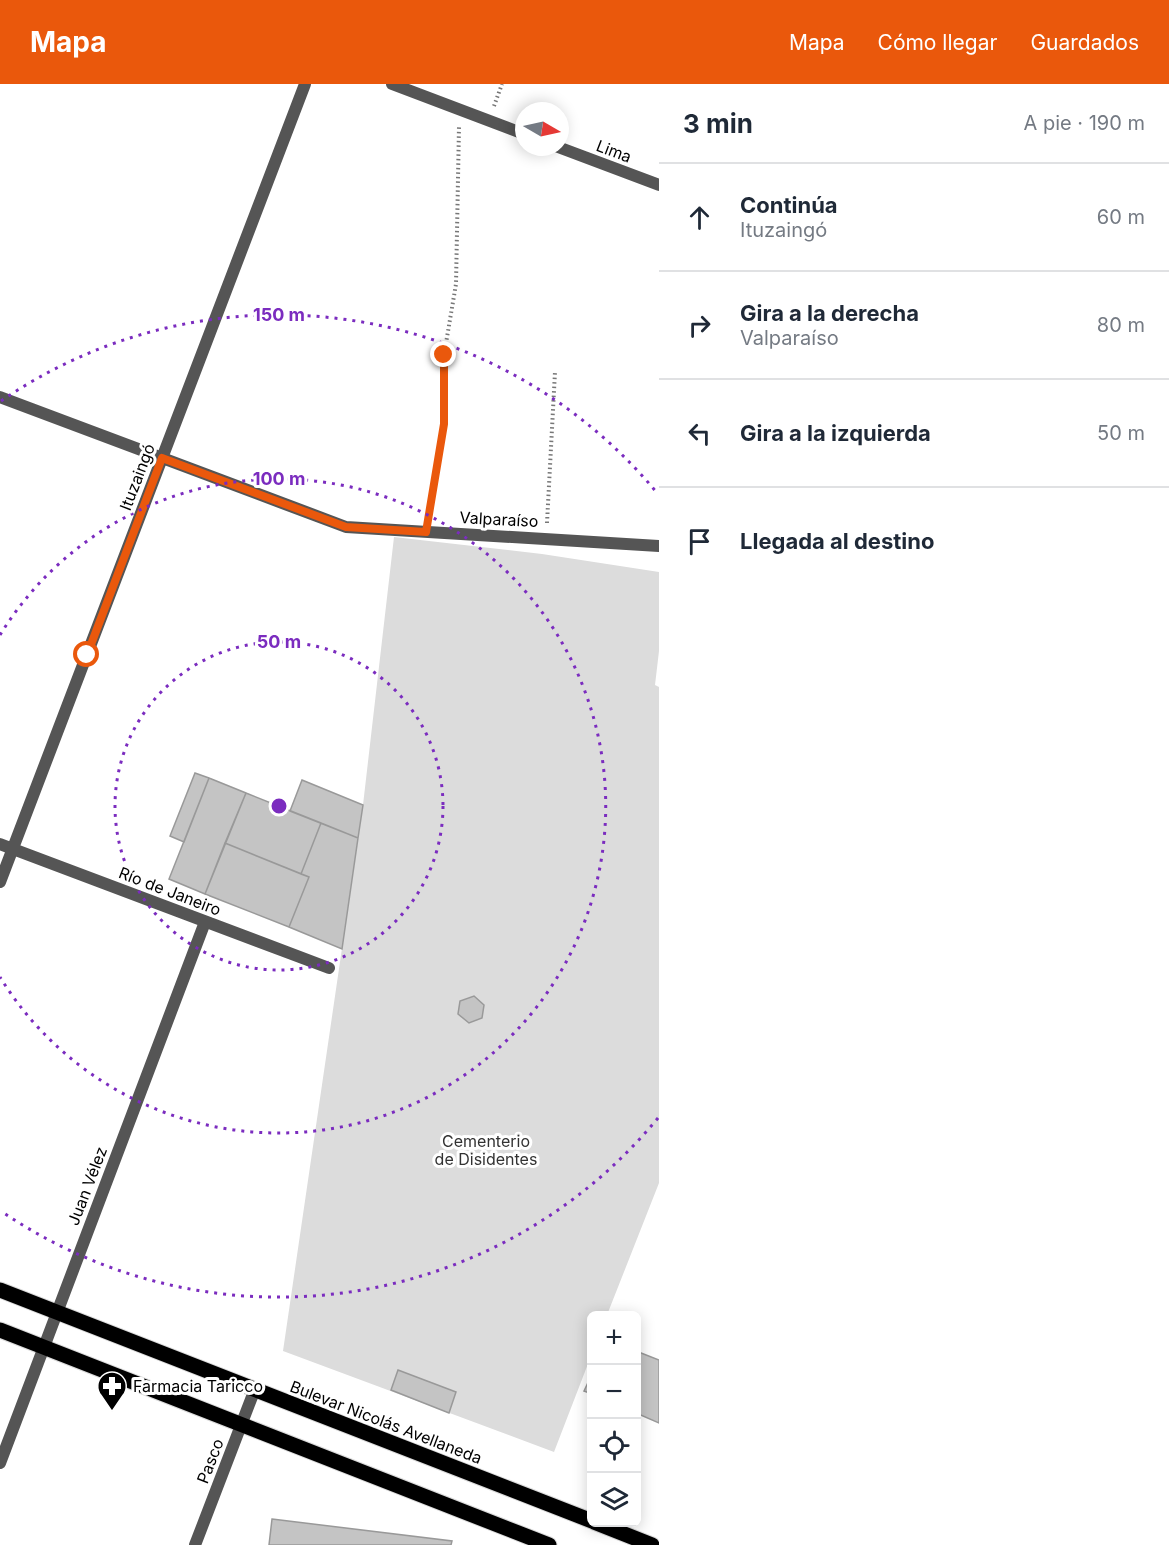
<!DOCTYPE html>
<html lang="es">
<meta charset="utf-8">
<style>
:root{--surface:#fff;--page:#f2f2f3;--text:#1f2937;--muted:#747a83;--line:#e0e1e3;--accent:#ea580c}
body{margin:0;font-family:Inter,sans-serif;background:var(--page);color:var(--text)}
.controls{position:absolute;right:18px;bottom:18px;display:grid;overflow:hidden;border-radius:9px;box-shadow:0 3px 15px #0003}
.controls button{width:54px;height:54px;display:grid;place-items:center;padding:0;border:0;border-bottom:2px solid var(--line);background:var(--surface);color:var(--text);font:30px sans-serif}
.compass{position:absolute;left:515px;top:18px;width:54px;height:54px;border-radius:50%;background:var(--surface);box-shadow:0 3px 15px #0003;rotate:99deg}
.stop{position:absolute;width:18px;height:18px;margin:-14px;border:4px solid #ea580c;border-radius:50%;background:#fff}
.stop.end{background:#ea580c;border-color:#fff;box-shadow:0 2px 6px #0008}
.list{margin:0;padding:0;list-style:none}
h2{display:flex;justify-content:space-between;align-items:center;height:78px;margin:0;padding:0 24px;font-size:26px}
h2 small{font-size:20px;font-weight:400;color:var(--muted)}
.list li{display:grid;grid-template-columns:39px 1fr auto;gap:18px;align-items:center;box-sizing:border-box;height:108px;padding:0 24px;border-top:2px solid var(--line)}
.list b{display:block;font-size:22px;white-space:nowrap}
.list p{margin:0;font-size:20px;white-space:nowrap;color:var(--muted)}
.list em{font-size:20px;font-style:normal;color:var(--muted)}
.icon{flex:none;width:33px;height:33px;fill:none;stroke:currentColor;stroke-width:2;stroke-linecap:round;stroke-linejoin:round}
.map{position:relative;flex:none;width:659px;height:1461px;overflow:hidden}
header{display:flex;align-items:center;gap:36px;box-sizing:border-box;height:84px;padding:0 30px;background:var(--accent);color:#fff}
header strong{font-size:28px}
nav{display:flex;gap:33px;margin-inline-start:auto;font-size:21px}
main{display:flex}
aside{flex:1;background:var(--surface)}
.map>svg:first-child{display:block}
.green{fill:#dcdcdc}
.building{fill:#c4c4c4;stroke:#999;stroke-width:1.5}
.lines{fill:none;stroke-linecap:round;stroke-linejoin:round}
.primary-casing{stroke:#dbdbdb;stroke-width:17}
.path{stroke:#777;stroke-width:4;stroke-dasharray:1.5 3;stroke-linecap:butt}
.street{stroke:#555;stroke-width:12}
.primary{stroke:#000;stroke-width:15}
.route{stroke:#ea580c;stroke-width:8}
.ring{fill:none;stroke:#7b2cbf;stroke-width:3;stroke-dasharray:3 6}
.labels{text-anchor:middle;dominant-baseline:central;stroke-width:6;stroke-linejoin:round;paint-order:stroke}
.street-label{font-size:16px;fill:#000;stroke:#fff}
.park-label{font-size:16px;fill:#333;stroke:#fff}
.poi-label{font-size:16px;fill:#000;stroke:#fff;text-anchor:start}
.centre{fill:#7b2cbf;stroke:#fff;stroke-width:3}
.ring-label{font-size:18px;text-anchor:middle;font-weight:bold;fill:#7b2cbf;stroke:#fff;stroke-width:6;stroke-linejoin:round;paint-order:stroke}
</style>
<header>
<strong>Mapa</strong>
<nav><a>Mapa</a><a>Cómo llegar</a><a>Guardados</a></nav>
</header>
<main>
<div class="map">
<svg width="659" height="1461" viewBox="0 0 659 1461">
<rect width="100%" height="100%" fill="#fff"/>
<path class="green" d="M394 453 542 470 659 488V567L655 601 659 603V1099L607 1231 592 1232 591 1272 554 1368 283 1267 363 721Z"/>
<path class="building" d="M195 689 209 694 184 758 170 752Z
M209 694 246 709 205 810 169 795Z
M302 696 363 721 358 754 290 727Z
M246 709 321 739 301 790 225 759Z
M321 739 358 754 342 865 289 843 309 793 301 790Z
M225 759 309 793 289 843 205 810Z
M474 912 484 921 482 934 469 939 458 930 460 917Z
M636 1267 659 1276V1339L636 1329Z
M398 1286 456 1308 449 1329 391 1306Z
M592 1290V1310L584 1307Z
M272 1435 452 1457 451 1461H269Z"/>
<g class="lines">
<g class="primary-casing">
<path id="primary" d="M0 1206 592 1437
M0 1246 549 1461
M594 1438 652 1461"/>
</g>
<path class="path" d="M494 22 502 0
M428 434 444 340V271L456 200 459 42
M547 439 555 288"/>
<path class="street" d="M392 0 524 50
M558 63 659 101
M0 313 346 443 659 462
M0 760 329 884
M0 798 305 0
M0 1379 205 838
M195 1461 255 1305"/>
<use href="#primary" class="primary"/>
</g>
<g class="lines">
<path class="route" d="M87 571 162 374 346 443 426 448 444 340V271"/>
</g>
<g class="ring">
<circle cx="279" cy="722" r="164"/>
<path d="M0 551A327 327 0 1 1 0 893"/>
<path d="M658 1034A491 491 0 0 1 1 1127M1 317A491 491 0 0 1 658 410"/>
</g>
<defs>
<g id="pharmacy-pin" transform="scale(1.5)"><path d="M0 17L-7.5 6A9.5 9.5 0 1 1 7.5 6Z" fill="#000" stroke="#fff"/><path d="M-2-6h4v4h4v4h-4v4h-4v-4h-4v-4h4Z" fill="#fff"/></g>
</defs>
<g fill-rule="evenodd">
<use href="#pharmacy-pin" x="112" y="1302"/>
</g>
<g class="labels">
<g class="street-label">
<text transform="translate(614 67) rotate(21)">Lima</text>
<text transform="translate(137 393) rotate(-69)">Ituzaingó</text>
<text transform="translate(499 435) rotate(3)">Valparaíso</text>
<text transform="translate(170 807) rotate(21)">Río de Janeiro</text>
<text transform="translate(87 1102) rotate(-69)">Juan Vélez</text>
<text transform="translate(386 1338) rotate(21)">Bulevar Nicolás Avellaneda</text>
<text transform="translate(210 1377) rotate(-69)">Pasco</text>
</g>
<g class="park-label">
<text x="486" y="1057">Cementerio<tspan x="486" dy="18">de Disidentes</tspan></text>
</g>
<g class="poi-label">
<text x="133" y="1302">Farmacia Taricco</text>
</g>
</g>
<circle cx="279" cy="722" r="9" class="centre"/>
<g class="ring-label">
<text x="279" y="237">150 m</text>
<text x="279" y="401">100 m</text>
<text x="279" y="564">50 m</text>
</g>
</svg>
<div class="controls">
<button>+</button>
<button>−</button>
<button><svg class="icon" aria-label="locate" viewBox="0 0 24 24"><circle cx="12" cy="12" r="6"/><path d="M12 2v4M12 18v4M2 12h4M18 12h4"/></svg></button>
<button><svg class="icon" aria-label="layers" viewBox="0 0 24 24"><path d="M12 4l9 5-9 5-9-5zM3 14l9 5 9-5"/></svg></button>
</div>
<svg class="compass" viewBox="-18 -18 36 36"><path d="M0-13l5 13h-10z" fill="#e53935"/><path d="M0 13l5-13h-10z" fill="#747a83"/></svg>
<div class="stop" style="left:87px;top:571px"></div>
<div class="stop end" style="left:444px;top:271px"></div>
</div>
<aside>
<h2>3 min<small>A pie · 190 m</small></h2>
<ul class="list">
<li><svg class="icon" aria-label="ahead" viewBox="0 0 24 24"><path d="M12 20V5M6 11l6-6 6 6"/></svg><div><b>Continúa</b><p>Ituzaingó</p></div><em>60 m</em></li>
<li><svg class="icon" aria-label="right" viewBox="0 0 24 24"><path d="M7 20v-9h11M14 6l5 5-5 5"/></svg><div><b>Gira a la derecha</b><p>Valparaíso</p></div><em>80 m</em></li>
<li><svg class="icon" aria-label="left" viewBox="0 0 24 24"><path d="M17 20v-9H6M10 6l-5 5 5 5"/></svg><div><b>Gira a la izquierda</b></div><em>50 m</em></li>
<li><svg class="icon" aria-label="arrive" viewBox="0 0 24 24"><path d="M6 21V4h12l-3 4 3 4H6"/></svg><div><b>Llegada al destino</b></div></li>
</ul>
</aside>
</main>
